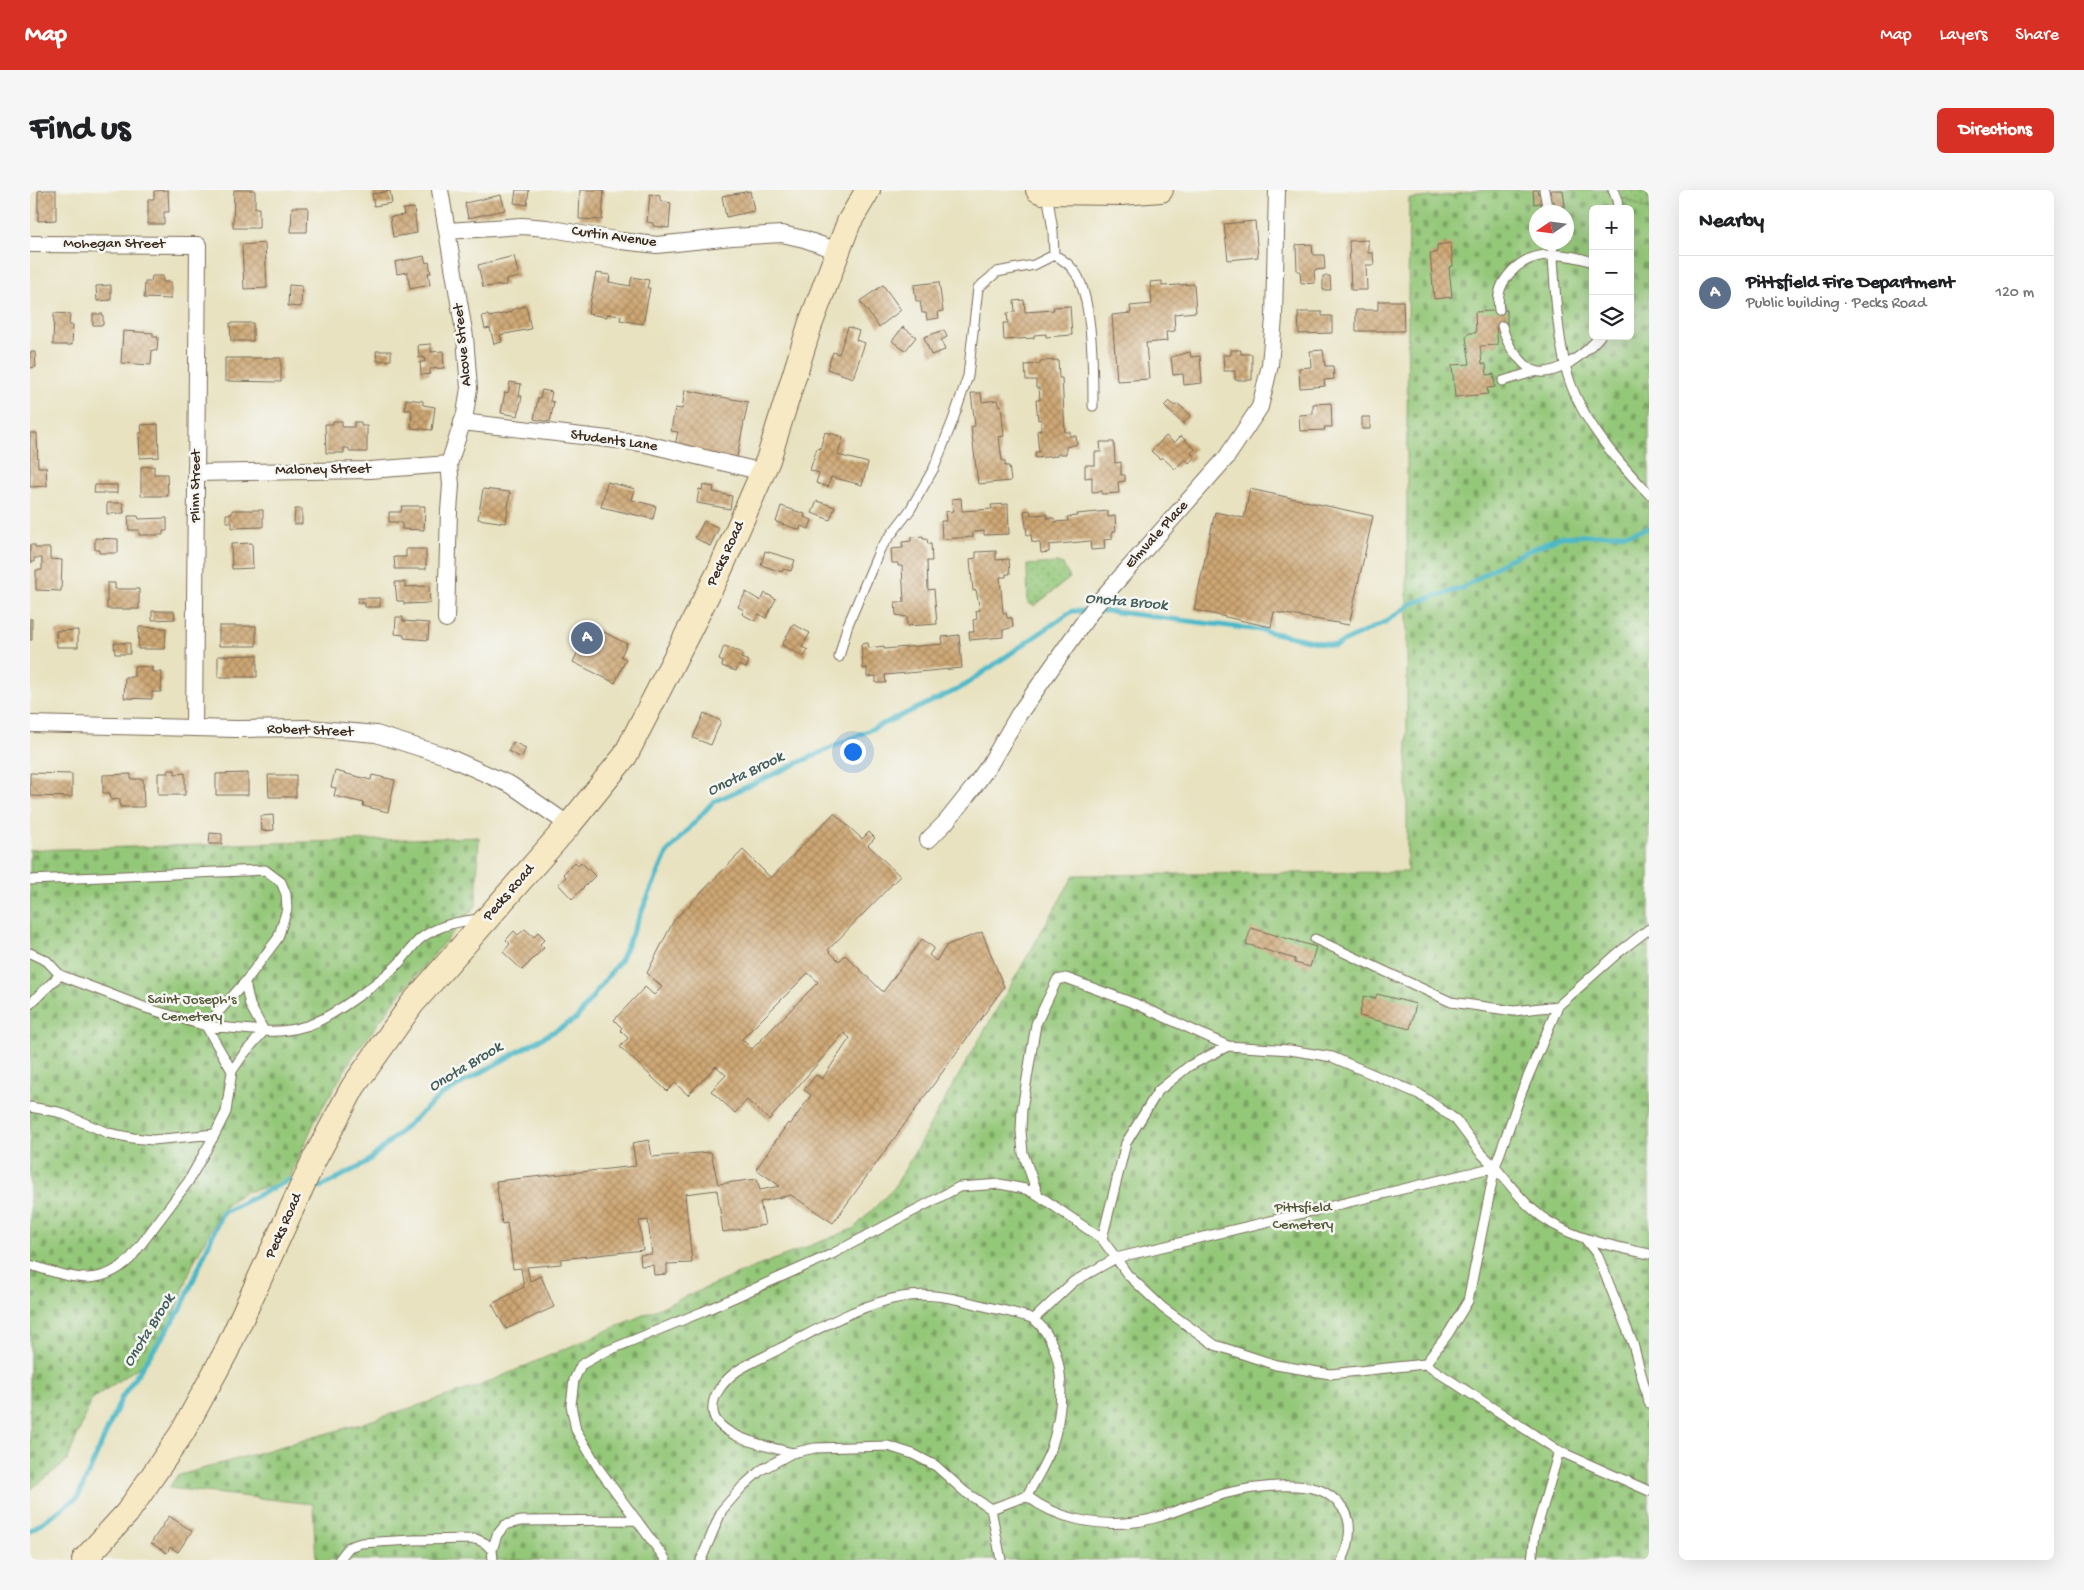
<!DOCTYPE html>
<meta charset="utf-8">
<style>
:root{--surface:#fff;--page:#f6f6f6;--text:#202124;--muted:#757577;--line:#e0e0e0;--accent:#d93025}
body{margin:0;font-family:"Gochi Hand",sans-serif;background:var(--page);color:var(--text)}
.controls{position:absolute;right:15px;top:15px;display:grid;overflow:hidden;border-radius:8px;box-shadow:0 5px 20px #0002}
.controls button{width:45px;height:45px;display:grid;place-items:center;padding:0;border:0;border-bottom:1px solid var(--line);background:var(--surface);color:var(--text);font:25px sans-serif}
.compass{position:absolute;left:1499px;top:15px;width:45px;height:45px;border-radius:50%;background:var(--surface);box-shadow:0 5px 20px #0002;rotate:257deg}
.you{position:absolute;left:822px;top:561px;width:18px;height:18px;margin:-12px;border:4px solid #fff;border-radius:50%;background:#1a73e8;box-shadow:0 0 0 8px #1a73e833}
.badge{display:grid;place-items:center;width:32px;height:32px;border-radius:50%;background:var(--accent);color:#fff;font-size:16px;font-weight:700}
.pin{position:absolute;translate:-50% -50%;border:2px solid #fff;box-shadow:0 1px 5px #0006}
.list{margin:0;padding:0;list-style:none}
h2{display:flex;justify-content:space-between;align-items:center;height:65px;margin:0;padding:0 20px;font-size:21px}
h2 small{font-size:16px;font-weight:400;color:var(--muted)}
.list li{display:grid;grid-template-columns:32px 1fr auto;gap:15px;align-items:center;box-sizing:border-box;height:75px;padding:0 20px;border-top:1px solid var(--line)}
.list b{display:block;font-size:19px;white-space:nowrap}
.list p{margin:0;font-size:16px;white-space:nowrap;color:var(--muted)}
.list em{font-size:16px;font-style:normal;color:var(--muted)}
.icon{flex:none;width:28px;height:28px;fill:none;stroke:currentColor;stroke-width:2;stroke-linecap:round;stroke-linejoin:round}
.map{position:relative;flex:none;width:1619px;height:1370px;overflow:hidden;border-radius:8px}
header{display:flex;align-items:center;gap:30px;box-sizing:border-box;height:70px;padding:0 25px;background:var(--accent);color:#fff}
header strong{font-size:24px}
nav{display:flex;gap:28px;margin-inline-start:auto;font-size:18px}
.intro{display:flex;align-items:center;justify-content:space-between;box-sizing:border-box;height:120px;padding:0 30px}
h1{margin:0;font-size:35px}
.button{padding:12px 22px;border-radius:8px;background:var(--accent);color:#fff;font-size:18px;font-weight:700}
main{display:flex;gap:30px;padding:0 30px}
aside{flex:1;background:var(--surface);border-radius:8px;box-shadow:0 5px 20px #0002}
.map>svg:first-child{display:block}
.cemetery{fill:url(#cemetery-stones);stroke:#68794c;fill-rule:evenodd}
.park{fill:url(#park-dots);stroke:#68794c}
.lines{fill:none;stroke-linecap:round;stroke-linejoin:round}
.stream{stroke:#4bb8c7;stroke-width:5}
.building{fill:url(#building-cross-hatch);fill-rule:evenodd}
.lane-casing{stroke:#786a57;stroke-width:11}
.street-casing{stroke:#786a57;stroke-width:18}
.secondary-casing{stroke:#786a57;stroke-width:26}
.lane{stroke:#fff;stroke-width:9}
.street{stroke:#fff;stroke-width:16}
.secondary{stroke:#f7e9c3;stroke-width:24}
.labels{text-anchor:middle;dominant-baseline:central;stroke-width:5;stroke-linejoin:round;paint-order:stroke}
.street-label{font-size:15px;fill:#3b2a1e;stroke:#f6f6f2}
.park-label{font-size:15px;fill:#565939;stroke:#f6f6f2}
.water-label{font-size:16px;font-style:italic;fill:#415c59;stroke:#f6f6f2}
</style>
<header>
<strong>Map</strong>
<nav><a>Map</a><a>Layers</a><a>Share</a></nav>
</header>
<div class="intro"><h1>Find us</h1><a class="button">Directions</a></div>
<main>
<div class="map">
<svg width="1619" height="1370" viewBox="0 0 1619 1370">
<defs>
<pattern id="cemetery-stones" width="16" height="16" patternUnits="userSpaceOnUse" patternTransform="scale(1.25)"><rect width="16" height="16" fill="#94c879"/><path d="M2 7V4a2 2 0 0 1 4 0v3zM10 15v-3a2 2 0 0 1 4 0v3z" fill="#7aa363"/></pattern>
<pattern id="park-dots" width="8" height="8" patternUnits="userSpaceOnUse" patternTransform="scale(1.25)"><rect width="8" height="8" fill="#94c879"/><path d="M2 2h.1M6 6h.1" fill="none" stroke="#7aa363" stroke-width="1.8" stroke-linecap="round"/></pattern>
<pattern id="building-cross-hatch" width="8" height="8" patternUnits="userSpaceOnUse" patternTransform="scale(1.25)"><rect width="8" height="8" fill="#cea774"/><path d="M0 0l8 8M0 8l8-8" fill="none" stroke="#a8885f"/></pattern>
</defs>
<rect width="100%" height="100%" fill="#f6f6f2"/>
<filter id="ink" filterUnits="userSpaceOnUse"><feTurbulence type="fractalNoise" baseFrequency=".02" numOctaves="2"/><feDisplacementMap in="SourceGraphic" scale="10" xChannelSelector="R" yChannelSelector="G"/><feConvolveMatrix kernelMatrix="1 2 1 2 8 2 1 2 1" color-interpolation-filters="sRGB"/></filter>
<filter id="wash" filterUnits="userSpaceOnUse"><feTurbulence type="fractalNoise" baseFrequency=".0096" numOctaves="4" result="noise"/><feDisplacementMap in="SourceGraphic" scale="20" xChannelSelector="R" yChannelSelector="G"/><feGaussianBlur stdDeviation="1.12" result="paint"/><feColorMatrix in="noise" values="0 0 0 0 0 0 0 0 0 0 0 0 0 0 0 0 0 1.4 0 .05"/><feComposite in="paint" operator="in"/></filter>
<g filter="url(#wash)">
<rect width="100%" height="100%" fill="#e8e2c0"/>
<path class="cemetery" d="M1448 0H1576L1619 20V1370H286L283 1314 139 1298 147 1286 330 1234 449 1196 715 1081 823 1039 864 998 1044 685 1377 682V237L1379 9 1422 5ZM1563 19H1600V146H1563ZM1506 22H1536V52H1506Z
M449 647 446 715 368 807 324 865 286 928 258 992 215 1002 201 1011 189 1024 163 1073 138 1142 119 1170 62 1209 37 1271 0 1300V660Z"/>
<path class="park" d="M1576 0H1619V20Z
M1027 373 1033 375 1040 388 1004 416 998 413 997 375Z"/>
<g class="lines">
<path class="stream" d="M279 994 291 997 336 973 411 905 546 829 591 769 637 663 683 612 929 499 1042 421H1078L1230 440 1305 456 1355 432 1383 413 1433 398 1477 370 1530 347 1600 343 1619 338
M0 1341 48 1307 92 1207 151 1119 192 1023 259 990 268 992"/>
</g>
<g id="blocks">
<path class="building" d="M15 0H26V30L8 31V1Z
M138 0 139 22H134V34H118V9H124V1Z
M204 0H225V18H229V38H203Z
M486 0H499L497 15 484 13Z
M550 0H574L572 30 549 29Z
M1503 0H1507L1508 4 1521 3V0H1533L1535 17 1525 18 1524 11 1504 14Z
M360 1 362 13 344 16 342 4Z
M720 1 724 21 696 27 692 6Z
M620 4 630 6V11L641 13 639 38 623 36V33L617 32Z
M471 5 475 20 438 28 435 13Z
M262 17H278L277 42H261Z
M384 18 387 43 363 47 360 27 374 25 373 19Z
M1225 31 1228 67 1198 70 1194 34Z
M1338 50V63H1343L1344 75H1336L1337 100H1321L1319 51Z
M235 53 237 98 214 99 212 55Z
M1421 53 1423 76 1419 77 1422 107 1404 109 1400 63H1407V55Z
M1282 54 1283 65H1294L1295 79 1284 80 1285 93 1271 94 1270 81H1267L1266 55Z
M394 66 396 73 399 72 401 83H398L400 95 380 99 377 82 367 84 365 72Z
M484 66 489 87 476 90V95L453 97 448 75Z
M566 83 580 85 579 92 600 96 602 87 619 90 617 98H620L613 134 590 130 591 126 577 124V127L558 124Z
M122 86H133V92H141V109L114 108 115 92H121Z
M1293 86H1300L1301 100H1293Z
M1132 91V96L1164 94 1166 122 1144 124 1145 141 1136 142 1137 151 1116 153 1119 189 1087 191 1082 125 1101 123 1100 116 1122 114 1120 92Z
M909 92 913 121 908 122 909 128 897 130 896 123H892L890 111H886L884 95Z
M81 95V110L67 111 66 96Z
M259 95 272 96 271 117 258 116Z
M853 95 871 120 849 137 830 111Z
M994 110 995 122 1024 120 1023 117 1040 116 1042 145 1016 147V144L1004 145V148L974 150 973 133H978L977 123 985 122 984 111Z
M1348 111H1373L1374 141H1326V120H1348Z
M496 116 501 139 470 145 472 152 464 154 460 138 455 139 452 126 458 125 459 127 482 122 481 120Z
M1477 120V135L1466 137 1468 155 1450 156 1452 174H1456L1457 185 1464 184 1465 197 1457 198 1458 204 1425 207 1422 175 1440 174 1436 147 1439 143H1446L1445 122Z
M1268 122H1292V126H1302V143L1269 144Z
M24 123 40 124 39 135H43L42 155H23Z
M63 124H73V135H63Z
M200 133H223V151H201Z
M818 137 829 141 826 150 835 153 823 188 797 179 803 162 809 164Z
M873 137 886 147 875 161 862 151Z
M914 140 917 147 911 150 915 160 901 165 894 147Z
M93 141 123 143V147H128L127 161 122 160 121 175 91 173Z
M401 154V162L413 161 414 178 400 179V184L391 185 390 172H395L394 167 389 168 388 155Z
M1201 160H1211V164H1222V190H1205V181H1194L1193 165H1201Z
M1293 160 1295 176H1303L1304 189 1294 190 1295 196 1270 198 1269 178 1281 177 1280 161Z
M346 161H361V170L347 171Z
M0 162H5L6 177 0 178Z
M1160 162 1161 167 1170 166 1172 193 1154 195 1153 184 1143 185 1141 167Z
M195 168H251V192L195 191Z
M1028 170 1029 188H1032L1035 242H1040V246H1046L1047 254 1036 257V264H1027V266L1005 268V262H1009L1007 241 1011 240V229L1008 230 1006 210H1010L1009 198H1006V190H996L995 175 1010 174V171Z
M480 192 491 194 489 206H492L488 226 471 223 475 202 478 203Z
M512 200 522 202 520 211 524 212 520 232 504 229 508 208H510Z
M655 200 718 212 706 272 644 259 648 242 641 241 645 218 652 219Z
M941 203H951L952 212 967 210 968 215H971L974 246 969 247 972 271H975V276H979L981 291 948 294 941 237 945 236Z
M376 209 393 211V215L405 217 402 240 381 238 382 220H375Z
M1139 211 1145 216 1148 214 1161 225 1153 234 1134 216Z
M1301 213 1302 237H1294L1295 240 1270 241 1269 225 1283 224V214Z
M1332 227H1340V239H1332Z
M303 231H312V237H324V232H331V236H337V262H319V258H314V263H296L295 234H303Z
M128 234 129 267 110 268 109 243H112L111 235Z
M795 242 813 247 808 265 838 273 832 295 801 287 798 297 786 293 789 283 780 280 787 258 790 259Z
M0 243H7L8 277H16L17 296 0 297Z
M1136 246 1144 253 1151 246 1165 259 1161 263 1165 267 1159 273 1155 269 1145 279 1132 267 1130 269 1121 261Z
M1070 252H1084L1085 273 1091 272V285H1095V291L1088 292 1089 303 1072 304V301L1062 302V287L1055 288V275H1065V262H1071Z
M124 276V284H137L138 306H111V277Z
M577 292 605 299 602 310 626 316 623 329 571 317Z
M65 295H87V303H64Z
M673 295 684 297 683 302 702 306 700 319 667 313 669 299 672 300Z
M453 299 480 302 476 333 448 329Z
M1220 299 1343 326 1319 435 1244 422 1241 437 1164 420 1185 322 1214 328Z
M931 308 932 321 962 319 961 315 978 314 979 344 954 345V341L943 342V347L912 349 911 331H916L915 322 923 321 922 309Z
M787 311 805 317 800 330 782 323Z
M77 313H93L94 323 77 324Z
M372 316H395L394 340 372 339V332H359V322H371Z
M751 316 775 324 774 327 782 330 779 339 771 336 770 340 746 332Z
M265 319H272V334H264Z
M202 320H233V337L202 338V332H196V324H202Z
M1000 320 1001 325 1017 324V328H1024L1025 332 1038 331 1037 327 1047 326V324L1078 321V327L1085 326 1086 341 1082 342V349L1074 350 1075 359 1061 360 1060 351 1019 355V362L1011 363 1010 353 1002 352 1001 345H997L994 321Z
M98 326H108L109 329 137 328V341H133V345H109V340H99Z
M674 331 689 338 680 356 665 348Z
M893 346V349H897L898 354H901L902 371H897L898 400 904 399 907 434 877 436V427L866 425 865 412H874L872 376H868V373H862L861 359 873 358 872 352 881 351V347Z
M65 348 88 349V363H69V360H65Z
M222 353 223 378 202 379 201 354Z
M0 355H5V358H20V369L32 370 31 401 6 400V380H12V368H4V372H0Z
M376 359H396V379H365L364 367H376Z
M735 361 765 370 761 381 753 379 752 382 731 375Z
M966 361V370L979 369 980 384H976V387H970L973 423H976L977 428H982L983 437 973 440V447L940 450 939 442H944L943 430 947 429 946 421 950 420 946 400 943 401 940 369 946 368V362Z
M365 392H375V397L399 396 400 413 374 414V411H367Z
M77 393H85V399H109V419H77Z
M716 402 731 411 735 403 746 409 736 428 729 424 725 431 712 424 714 420 708 417Z
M328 408H350V417H335V413H327Z
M122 421H144L145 429 122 430Z
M366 427H373V431L399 433 398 450 374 448V445L365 444Z
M0 429H2V450H0Z
M558 434 597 454 591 466 596 469 585 493 543 472 556 445 554 444Z
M763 434 780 443 772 457 778 460 774 467 752 455Z
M189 436H226V456H189Z
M109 437 136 438 135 459H108Z
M48 440V457H27L26 441Z
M929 445 932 478 855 485 856 493H846V486L837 487V478L833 479 831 454 838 453 839 458 854 456V459L913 454 912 447Z
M84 453H100V464H85Z
M694 456 713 463 711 468 719 471 716 478 709 475 706 481 692 476 693 472 689 470Z
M227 465V487H188V466Z
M104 476 122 477V482H132L131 502H122V509L94 508 95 487H104Z
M674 523 691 531 681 555 663 548Z
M483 552 496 558 491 568 478 561Z
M138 580H145V584L155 583V605H128V583H138Z
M305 581 341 590 342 585 365 590 358 622 333 616 334 613 304 606 306 598 301 597Z
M0 583 42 584V607L0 606Z
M218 583V605H186V584Z
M101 584V589H113L114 617H90V609L81 610 80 603H73V585Z
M238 585H266V607H239Z
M804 623 832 649 839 642 845 648 838 655 870 686 798 760 809 771 815 765 853 802 892 749 904 758 899 765 906 771 917 755 952 742 974 797 803 1033 761 1005 730 1012 735 1035 693 1042 687 1000 655 1004 662 1073 637 1074V1084L624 1085 623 1075 611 1076 610 1065 622 1064 618 1030 609 1031 613 1060 531 1069V1074L497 1077 500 1091 511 1086 524 1117 476 1139 462 1114 494 1097 491 1078 483 1079 477 1033 472 1034 466 991 606 976 602 953 619 950 622 967 681 962 688 994 727 989 730 1000 750 996 726 979 758 933 760 935 781 905 774 900 786 885 792 889 820 848 814 843 739 930 717 910 705 923 681 901 696 885 686 876 658 905 645 893 637 901 590 857 598 848 590 840 592 838 584 830 615 797 624 805 632 797 617 783 644 730 713 660 741 688ZM778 783 788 792 722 859 712 849Z
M243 625 244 640 232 641 231 626Z
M180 643 192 644V654H179Z
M545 672 548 676 551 672 565 686 542 709 528 694 536 687 533 684Z
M1221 738 1286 757 1280 777 1265 773V769L1216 754Z
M495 739 504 747 508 742 515 749 510 754 514 758 492 780 473 762 480 754 476 750 484 741 488 745Z
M1347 804 1386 814 1380 839 1329 826 1334 806 1345 809Z
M139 1326 162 1341 148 1362 140 1357 137 1363 121 1353Z"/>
</g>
</g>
<g filter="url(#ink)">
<use href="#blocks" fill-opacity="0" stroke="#786a57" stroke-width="1"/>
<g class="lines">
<g class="lane-casing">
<path id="lane" d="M1514 0 1518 22
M1583 0 1587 10 1588 19
M1017 2 1023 41 1024 65C1033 69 1042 77 1047 85 1063 114 1063 182 1063 216
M1522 52C1525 93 1526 135 1535 174 1545 223 1585 269 1619 304
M1469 120C1467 108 1469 97 1477 87 1498 58 1533 62 1563 72
M1472 136C1475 148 1479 157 1487 166 1493 172 1496 178 1505 181 1526 188 1557 162 1570 146
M1473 191 1506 181
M809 467 817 437 850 359 880 320 904 278 923 230 938 186 948 98 967 82 1004 75 1024 65
M0 690 235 680 251 692 256 704 257 719 248 748 215 792
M1285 749 1421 812 1484 821 1528 816
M0 763 17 771 30 785
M0 814 30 785 116 818 176 836 215 792 220 815 234 841C248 842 263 840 276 836 298 830 347 794 365 777 374 769 381 757 390 749 408 735 429 731 451 729
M0 917 28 922 78 943 103 948 123 950 185 944 196 922 202 881 213 865 234 841 176 836 202 881
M1465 977 1492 901 1528 816 1588 763 1619 739
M1008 1005 993 963 991 941 992 919 1006 834 1027 790 1036 788 1106 814 1198 856 1159 876 1128 901 1096 953 1072 1049 1086 1068 1465 977 1450 962 1426 930 1389 904 1302 867 1260 860 1198 856
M1556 1050 1567 1064 1603 1154 1619 1213
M0 1075C38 1086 67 1100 100 1069L158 992 185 944
M1004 1129 1043 1092 1086 1068 1097 1084 1133 1118 1185 1155 1246 1175 1300 1184 1395 1174 1418 1144 1438 1111 1465 977C1477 991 1488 1006 1501 1018 1533 1048 1579 1055 1619 1064
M1395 1174 1529 1261 1619 1301
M762 1263C741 1257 685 1247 683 1221 681 1205 695 1190 707 1181 721 1172 737 1166 751 1158 789 1139 830 1114 872 1107 901 1102 927 1109 954 1116 964 1119 999 1125 1005 1130 1039 1161 1034 1219 1021 1259 1015 1275 1005 1290 997 1306L961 1319 971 1370
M997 1306C1026 1329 1068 1337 1105 1332 1131 1329 1156 1316 1181 1308 1208 1298 1262 1291 1290 1300 1299 1304 1305 1309 1311 1316 1324 1329 1320 1355 1312 1370
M462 1360 467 1345 475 1335 491 1331 607 1330
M309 1370 319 1357 331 1353 382 1350 446 1349 455 1353 462 1360 463 1370
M636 1370 569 1279 546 1240 541 1215 544 1190 551 1175 572 1163 672 1122 802 1064 929 997 970 994 995 999 1008 1005 1072 1049
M671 1370 692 1320 713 1296 731 1280 762 1263 785 1258 858 1256 883 1264 906 1276 935 1302 961 1319
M1502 1370 1505 1344 1529 1261"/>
</g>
<g class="street-casing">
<path id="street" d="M410 0 435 147 439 198 435 224 419 274 421 295 419 321 416 429
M417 41 492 36 517 38 591 51 627 55 702 47 752 44 774 49 808 61
M0 54 168 55 164 538
M432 232 612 253 733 282
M166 283 340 280 419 274
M0 534 206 539 279 538 346 544 416 566 481 595 539 635
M898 650 916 632 943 598 960 574 989 524 1065 416 1196 268 1230 217 1240 175 1244 128 1247 0"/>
</g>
<g class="secondary-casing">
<path id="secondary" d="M1008 0 1013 2 1091 3 1131 0
M54 1370 97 1323 152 1243 196 1162 284 970 323 897 382 814 539 635 595 566 690 380 738 270 780 135 819 32 838 0"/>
</g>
<use href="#lane" class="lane"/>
<use href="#street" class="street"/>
<use href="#secondary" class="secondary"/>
</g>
</g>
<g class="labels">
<g class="street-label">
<text transform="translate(584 47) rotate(8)">Curtin Avenue</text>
<text x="84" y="54">Mohegan Street</text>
<text transform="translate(433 155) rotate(-96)">Alcove Street</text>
<text transform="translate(584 251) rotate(8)">Students Lane</text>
<text transform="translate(293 280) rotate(-1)">Maloney Street</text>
<text transform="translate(166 296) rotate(-90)">Plinn Street</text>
<text transform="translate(1127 345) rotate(-48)">Elmvale Place</text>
<text transform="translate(696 364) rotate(-65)">Pecks Road</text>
<text transform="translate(280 541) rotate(2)">Robert Street</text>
<text transform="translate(479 703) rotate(-49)">Pecks Road</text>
<text transform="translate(254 1036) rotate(-66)">Pecks Road</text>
</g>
<g class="park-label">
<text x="162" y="810">Saint Joseph's<tspan x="162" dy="17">Cemetery</tspan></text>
<text x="1273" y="1018">Pittsfield<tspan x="1273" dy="17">Cemetery</tspan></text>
</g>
<g class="water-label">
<text transform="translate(1096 413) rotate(5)">Onota Brook</text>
<text transform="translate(716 585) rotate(-26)">Onota Brook</text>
<text transform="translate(436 878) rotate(-31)">Onota Brook</text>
<text transform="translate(120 1141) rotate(-58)">Onota Brook</text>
</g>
</g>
</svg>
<div class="controls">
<button>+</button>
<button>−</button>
<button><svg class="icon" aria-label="layers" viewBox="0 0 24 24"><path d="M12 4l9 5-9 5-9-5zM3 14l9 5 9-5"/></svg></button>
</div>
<svg class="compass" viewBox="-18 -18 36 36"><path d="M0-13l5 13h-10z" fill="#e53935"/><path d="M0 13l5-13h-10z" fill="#757577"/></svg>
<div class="you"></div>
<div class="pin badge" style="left:557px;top:448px;background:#5c6f8a">A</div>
</div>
<aside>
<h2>Nearby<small></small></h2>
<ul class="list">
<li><span class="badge" style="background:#5c6f8a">A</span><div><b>Pittsfield Fire Department</b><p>Public building · Pecks Road</p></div><em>120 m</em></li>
</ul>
</aside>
</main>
